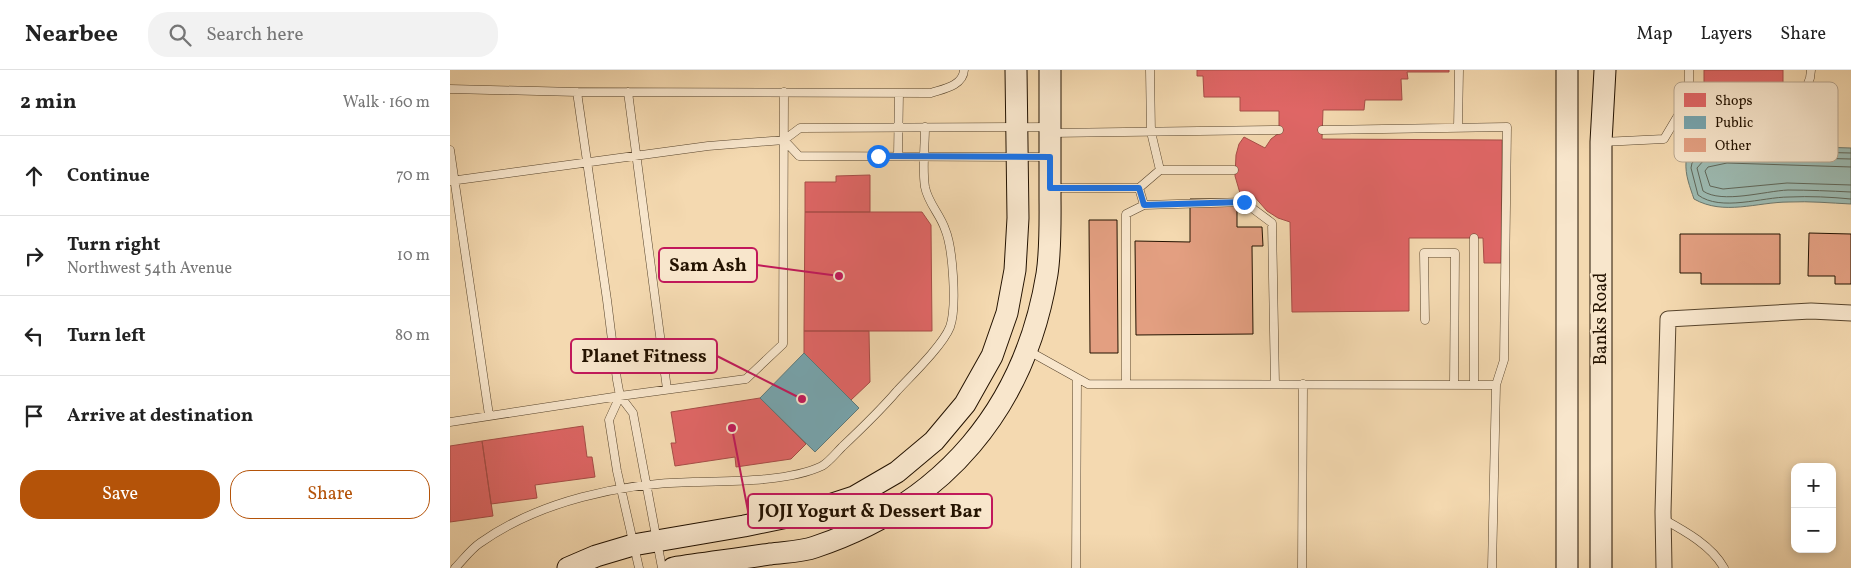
<!DOCTYPE html>
<meta charset="utf-8">
<style>
:root{--surface:#fff;--page:#f2f2f2;--text:#222;--muted:#767676;--line:#e0e0e0;--accent:#b45309}
body{margin:0;font-family:Vollkorn,serif;background:var(--page);color:var(--text)}
.controls{position:absolute;right:15px;bottom:15px;display:grid;overflow:hidden;border-radius:10px;box-shadow:0 2px 8px #0003}
.controls button{width:45px;height:45px;display:grid;place-items:center;padding:0;border:0;border-bottom:1px solid var(--line);background:var(--surface);color:var(--text);font:25px sans-serif}
.stop{position:absolute;width:15px;height:15px;margin:-11px;border:4px solid #1a73e8;border-radius:50%;background:#fff}
.stop.end{background:#1a73e8;border-color:#fff;box-shadow:0 1px 5px #0008}
.list{margin:0;padding:0;list-style:none}
h2{display:flex;justify-content:space-between;align-items:center;height:65px;margin:0;padding:0 20px;font-size:21px}
h2 small{font-size:16px;font-weight:400;color:var(--muted)}
.list li{display:grid;grid-template-columns:32px 1fr auto;gap:15px;align-items:center;box-sizing:border-box;height:80px;padding:0 20px;border-top:1px solid var(--line)}
.list b{display:block;font-size:19px;white-space:nowrap}
.list p{margin:0;font-size:16px;white-space:nowrap;color:var(--muted)}
.list em{font-size:16px;font-style:normal;color:var(--muted)}
.actions{display:flex;gap:10px;padding:15px 20px}
.actions a{flex:1;padding:11px 0;border:1px solid var(--accent);border-radius:20px;text-align:center;font-size:18px;color:var(--accent)}
.actions .main{background:var(--accent);color:#fff}
.icon{flex:none;width:28px;height:28px;fill:none;stroke:currentColor;stroke-width:2;stroke-linecap:round;stroke-linejoin:round}
.map{position:relative;flex:none;width:1401px;height:498px;overflow:hidden}
header{display:flex;align-items:center;gap:30px;box-sizing:border-box;height:70px;padding:0 25px;background:var(--surface);border-bottom:1px solid var(--line)}
header strong{font-size:24px}
nav{display:flex;gap:28px;margin-inline-start:auto;font-size:18px}
.search{width:350px;height:45px;background:var(--page);display:flex;align-items:center;gap:12px;box-sizing:border-box;padding:0 18px;border-radius:20px;color:var(--muted);font-size:19px}
main{display:flex}
aside{flex:1;background:var(--surface)}
.map>svg:first-child{display:block}
.water{fill:#9cb9b0;stroke:#6c766a}
.shops{fill:#e06666;stroke:#a74d47}
.public{fill:#76a5af;stroke:#5d797a}
.lines{fill:none;stroke-linecap:round;stroke-linejoin:round}
.shore{stroke:#606658;stroke-width:1}
.building{fill:#e39f81;stroke:#231200}
.lane-casing{stroke:#57442c;stroke-width:9}
.street-casing{stroke:#57442c;stroke-width:17}
.secondary-casing{stroke:#231200;stroke-width:23}
.lane{stroke:#f8e6cc;stroke-width:8}
.street{stroke:#f8e6cc;stroke-width:15}
.secondary{stroke:#f8e6cc;stroke-width:21}
.route{stroke:#1a73e8;stroke-width:6}
.labels{text-anchor:middle;dominant-baseline:central;stroke-width:5;stroke-linejoin:round;paint-order:stroke}
.street-label{font-size:18px;fill:#231200;stroke:#f8e6cc}
.key{fill:#f8e6cc;stroke:#b8a68f;stroke-width:1}
.key-label{font-size:14px;fill:#231200}
.leader{fill:none;stroke:#c2185b;stroke-width:2}
.callout-dot{fill:#c2185b;stroke:#f8e6cc;stroke-width:2}
.callout{fill:#f8e6cc;stroke:#c2185b;stroke-width:2}
.callout-label{font-size:19px;text-anchor:middle;font-weight:bold;fill:#231200}
</style>
<header>
<strong>Nearbee</strong>
<div class="search"><svg class="icon" aria-label="search" viewBox="0 0 24 24"><circle cx="10" cy="10" r="6"/><path d="M15 15l6 6"/></svg>Search here</div>
<nav><a>Map</a><a>Layers</a><a>Share</a></nav>
</header>
<main>
<aside>
<h2>2 min<small>Walk · 160 m</small></h2>
<ul class="list">
<li><svg class="icon" aria-label="ahead" viewBox="0 0 24 24"><path d="M12 20V5M6 11l6-6 6 6"/></svg><div><b>Continue</b></div><em>70 m</em></li>
<li><svg class="icon" aria-label="right" viewBox="0 0 24 24"><path d="M7 20v-9h11M14 6l5 5-5 5"/></svg><div><b>Turn right</b><p>Northwest 54th Avenue</p></div><em>10 m</em></li>
<li><svg class="icon" aria-label="left" viewBox="0 0 24 24"><path d="M17 20v-9H6M10 6l-5 5 5 5"/></svg><div><b>Turn left</b></div><em>80 m</em></li>
<li><svg class="icon" aria-label="arrive" viewBox="0 0 24 24"><path d="M6 21V4h12l-3 4 3 4H6"/></svg><div><b>Arrive at destination</b></div></li>
</ul>
<div class="actions"><a class="main">Save</a><a>Share</a></div>
</aside>
<div class="map">
<svg width="1401" height="498" viewBox="0 0 1401 498">
<rect width="100%" height="100%" fill="#f4d9b0"/>
<filter id="stains"><feTurbulence type="fractalNoise" baseFrequency=".004" numOctaves="4"/><feColorMatrix values="0 0 0 0 .2 0 0 0 0 .09 0 0 0 0 .02 0 0 0 .5 -.17"/></filter>
<radialGradient id="worn" r=".72"><stop offset=".6" stop-color="#630" stop-opacity="0"/><stop offset="1" stop-color="#630" stop-opacity=".3"/></radialGradient>
<path class="water" d="M1275 74 1401 78V134C1380 133 1360 131 1339 132 1307 132 1274 146 1244 129 1240 117 1235 105 1236 92L1249 80Z"/>
<path class="shops" d="M747 0H999V2H957L958 9H951L952 30H915L914 40H873L872 69 1052 70 1051 193H1034L1033 168H959V241L842 242 840 152 828 148 817 141 802 124 792 130 785 106 786 85 789 74 794 67 815 78 821 69 829 63V41H790V27H754L753 6H747Z
M1254 0H1333V17H1254Z
M420 105V142H355V112H386V106Z
M355 142H472L481 155 482 261H354Z
M354 261H419L420 312 401 330 354 283Z
M310 328 356 374 341 389 286 397 285 387 225 396 221 373H226L221 342Z
M133 356 137 387H142L145 407 85 415 87 428 41 434 32 371Z
M32 371 43 446 0 452V376Z"/>
<path class="public" d="M354 283 409 338 365 382 310 328Z"/>
<g class="lines">
<path class="shore" d="M1401 83 1276 80 1252 84 1242 93 1241 98 1248 125C1271 142 1312 127 1339 127 1360 126 1381 127 1401 129
M1401 89 1276 86 1254 90 1247 98 1253 121C1272 134 1315 121 1338 120 1359 120 1380 121 1401 122
M1401 97 1277 93 1258 97 1255 101 1260 116 1273 119 1337 113 1401 115"/>
</g>
<path class="building" d="M740 129H787V157H812L813 176H802L803 264 686 265 685 171 740 172Z
M639 150H667L668 283H640Z
M1359 163 1401 164V214H1385V206H1358Z
M1230 164H1330V214H1251V203H1230Z"/>
<g class="lines">
<g class="lane-casing">
<path id="lane" d="M700 0 701 62 710 100
M1239 0V27L1352 29 1360 8 1361 0
M0 19 127 22 481 23C493 19 513 16 514 0
M127 22 157 230 167 310 170 326 183 343 212 498
M178 22 217 319
M1008 58 1009 0
M872 60 1057 57 1054 290 1046 315
M601 63 829 60
M334 70 349 86 598 87
M1152 72 1214 69 1239 27
M0 80 39 345
M448 86 449 23
M0 111 258 76 334 70 350 58 598 57
M602 118H689L710 100H784
M689 118 694 135 794 132 822 153 825 314
M1024 168V315
M975 250 974 183H1005L1004 315
M577 280 638 314 1046 315 1042 498
M676 314V144L694 135
M170 326 159 350 167 401 189 498
M0 352 170 326 296 309 333 274 334 22
M1213 449C1235 461 1262 476 1274 498
M5 498C13 490 21 479 30 473 89 431 172 413 243 412 281 411 338 412 372 396 379 392 386 383 392 377 411 359 430 341 447 321 461 306 493 275 500 257 507 237 503 178 495 159 490 144 478 133 475 117 472 98 475 76 475 57
M626 498 627 308
M852 498 853 314"/>
</g>
<g class="street-casing">
<path id="street" d="M1214 498 1213 442 1218 249 1361 241 1401 243"/>
</g>
<g class="secondary-casing">
<path id="secondary" d="M1117 0V498
M118 498 146 486 183 475 294 456 352 444 404 427 447 402 484 371 515 334 542 286 557 243 565 200 568 148 566 0
M223 498C255 493 288 489 320 484 335 482 351 482 365 477 494 434 575 338 597 204 601 178 600 148 600 121 600 81 600 40 600 0
M1151 498V72L1155 0"/>
</g>
<use href="#lane" class="lane"/>
<use href="#street" class="street"/>
<use href="#secondary" class="secondary"/>
</g>
<g class="lines">
<path class="route" d="M428 86 600 87V118H689L694 135 794 132"/>
</g>
<g class="labels">
<g class="street-label">
<text transform="translate(1151 249) rotate(-90)">Banks Road</text>
</g>
</g>
<rect x="1224" y="12" width="164" height="80" rx="8" class="key"/>
<rect x="1234" y="23" width="22" height="14" fill="#e06666"/>
<rect x="1234" y="46" width="22" height="13" fill="#76a5af"/>
<rect x="1234" y="68" width="22" height="14" fill="#e39f81"/>
<g class="key-label">
<text x="1265" y="35">Shops</text>
<text x="1265" y="57">Public</text>
<text x="1265" y="80">Other</text>
</g>
<path class="leader" d="M389 206L307 195M352 329L267 286M282 358L298 441"/>
<g class="callout-dot">
<circle cx="389" cy="206" r="5"/>
<circle cx="352" cy="329" r="5"/>
<circle cx="282" cy="358" r="5"/>
</g>
<g class="callout">
<rect x="209" y="178" width="98" height="34" rx="5"/>
<rect x="121" y="269" width="146" height="34" rx="5"/>
<rect x="298" y="424" width="244" height="34" rx="5"/>
</g>
<g class="callout-label">
<text x="258" y="201">Sam Ash</text>
<text x="194" y="292">Planet Fitness</text>
<text x="420" y="447">JOJI Yogurt &amp; Dessert Bar</text>
</g>
<rect width="100%" height="100%" filter="url(#stains)"/>
<rect width="100%" height="100%" fill="url(#worn)"/>
</svg>
<div class="controls">
<button>+</button>
<button>−</button>
</div>
<div class="stop" style="left:428px;top:86px"></div>
<div class="stop end" style="left:794px;top:132px"></div>
</div>
</main>
